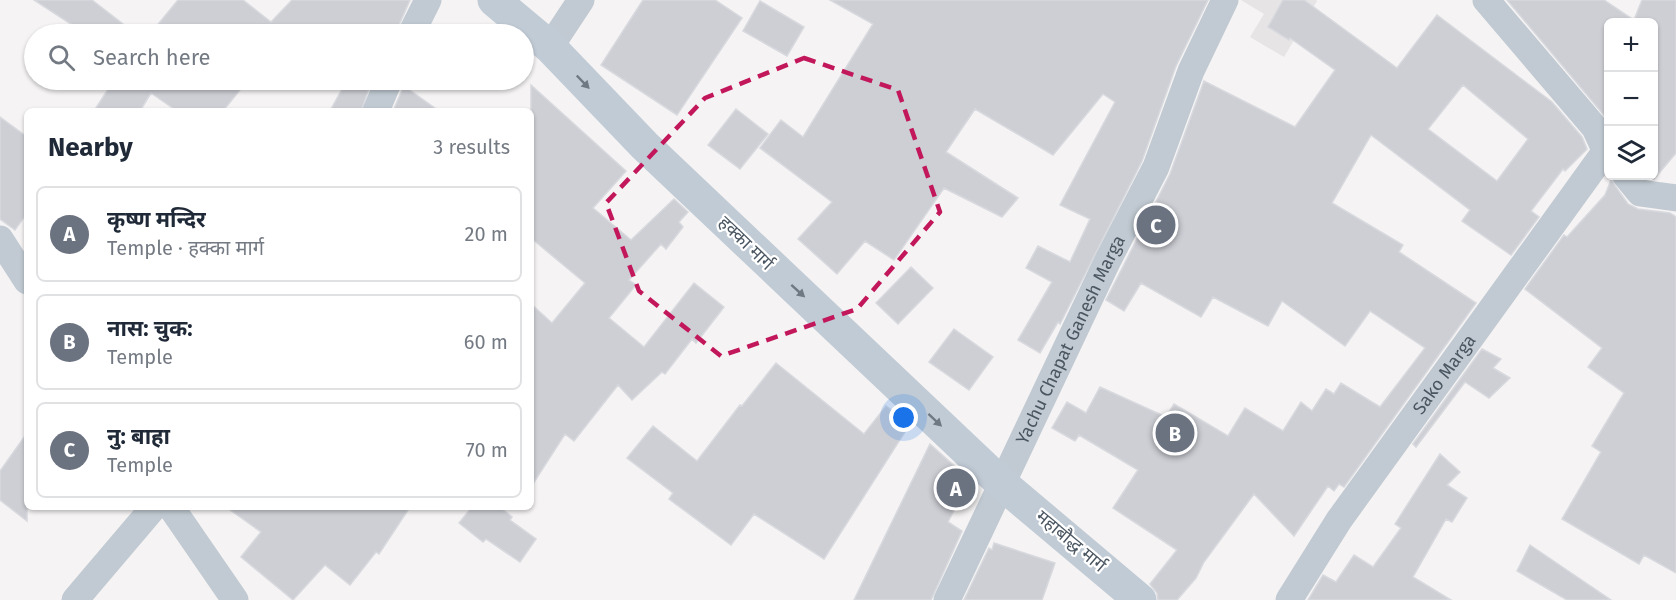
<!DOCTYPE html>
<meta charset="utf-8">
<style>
:root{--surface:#fff;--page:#f6f6f7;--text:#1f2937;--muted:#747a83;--line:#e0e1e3;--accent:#1a6fe7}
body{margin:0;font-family:"Fira Sans","Noto Sans Devanagari",sans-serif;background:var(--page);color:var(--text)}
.controls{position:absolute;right:18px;top:18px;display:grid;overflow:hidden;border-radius:9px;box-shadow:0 2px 4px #0004}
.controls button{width:54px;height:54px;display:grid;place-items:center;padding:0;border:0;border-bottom:2px solid var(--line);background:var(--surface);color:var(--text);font:30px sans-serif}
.you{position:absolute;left:904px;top:418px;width:21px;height:21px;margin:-15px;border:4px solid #fff;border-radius:50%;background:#1a73e8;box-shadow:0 0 0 9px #1a73e833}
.badge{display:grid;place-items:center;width:39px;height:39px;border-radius:50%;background:var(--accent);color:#fff;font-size:20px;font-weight:700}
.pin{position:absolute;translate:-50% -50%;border:3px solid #fff;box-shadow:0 2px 6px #0006}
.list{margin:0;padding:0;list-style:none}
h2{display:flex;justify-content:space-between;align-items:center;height:78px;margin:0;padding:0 24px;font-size:26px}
h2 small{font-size:20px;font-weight:400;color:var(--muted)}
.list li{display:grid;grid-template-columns:39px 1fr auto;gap:18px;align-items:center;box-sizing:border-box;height:96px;margin:0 12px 12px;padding:0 12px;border:2px solid var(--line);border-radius:9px}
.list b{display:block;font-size:22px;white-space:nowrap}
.list p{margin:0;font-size:20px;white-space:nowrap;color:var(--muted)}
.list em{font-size:20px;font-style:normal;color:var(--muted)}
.icon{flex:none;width:33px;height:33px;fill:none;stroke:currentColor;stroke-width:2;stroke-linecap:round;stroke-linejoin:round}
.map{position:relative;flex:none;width:1676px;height:600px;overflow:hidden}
.search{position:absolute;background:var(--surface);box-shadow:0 2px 4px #0004;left:24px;top:24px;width:510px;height:66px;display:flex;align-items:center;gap:15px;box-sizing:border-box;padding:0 21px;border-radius:33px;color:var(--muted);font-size:22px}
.panel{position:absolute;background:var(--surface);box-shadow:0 2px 4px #0004;left:24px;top:108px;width:510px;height:402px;border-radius:9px}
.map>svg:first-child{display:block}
.education{fill:#e6e4e5}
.building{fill:#cdcfd5;stroke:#d7d9de;stroke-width:1.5;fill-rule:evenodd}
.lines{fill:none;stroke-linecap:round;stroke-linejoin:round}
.street{stroke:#c1cad2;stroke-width:27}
.secondary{stroke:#c1cbd6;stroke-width:33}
.oneway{fill:#6e7984}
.marked{fill:none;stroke:#c2185b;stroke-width:4.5;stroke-dasharray:12 8;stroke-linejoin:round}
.labels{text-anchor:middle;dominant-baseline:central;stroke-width:4.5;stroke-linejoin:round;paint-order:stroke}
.street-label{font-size:18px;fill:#4a5661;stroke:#fff}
</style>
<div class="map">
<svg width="1676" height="600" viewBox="0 0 1676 600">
<rect width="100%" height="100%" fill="#f5f3f3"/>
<path class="education" d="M1241 0H1316L1317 1 1284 57 1250 37 1264 14Z"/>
<path class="building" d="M34 0H92L136 34H86Z
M178 0H243L271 22 292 0H410L395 34H150Z
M643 0H715L742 18 677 115 601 65Z
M830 0H1208L1176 66 1142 161 1060 324 1058 322 1040 353 1018 340 1052 282 1026 268 1038 246 1070 262 1090 219 1060 205 1115 102 1103 94 1053 155 975 109 946 152 1018 198 1002 217 944 188 894 260 865 241 837 274 798 239 832 202 760 148 781 120 803 137 873 24Z
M1283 0H1304L1397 68 1437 15 1552 102 1582 137 1587 149 1565 171 1563 169 1531 211 1539 217 1511 255 1462 221 1470 210 1371 135 1332 203 1403 245 1399 252 1476 303 1344 487 1339 484 1334 491 1328 486 1294 536 1254 494 1204 562 1196 578 1177 600H1158L1157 593 1150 584 1177 550 1113 508 1138 470 1079 435 1075 441 1052 428 1067 402 1086 413 1100 387 1166 417 1174 404 1228 436 1245 408 1283 431 1301 402 1312 411 1326 389 1334 394 1341 383 1380 407 1425 348 1370 311 1345 346 1282 301 1268 326 1213 297 1201 317 1141 283 1124 311 1106 300 1170 174 1204 81 1295 127 1335 70 1290 38 1289 40 1268 27ZM1463 85 1528 139 1497 181 1428 129Z
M1507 0H1604L1634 20 1642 0H1676V153L1654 179 1646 176H1653V22H1608V120Z
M760 1 804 27 787 56 743 31Z
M114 80H248L223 111H177L151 93 140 111H94Z
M347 80H372L361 111H330Z
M531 85 626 171 593 208 631 240 674 199 688 212 679 222 683 227 666 249 661 244 629 280 636 285 609 318 644 347 694 283 724 307 696 343 692 339 665 374 662 372 632 400 618 385 574 441 565 434 531 487V304L552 323 585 283 531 238Z
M404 86 439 111H393Z
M736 109 768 134 740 169 708 145Z
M0 117 27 137V213L15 230 0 219Z
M1611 180 1628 204 1638 209 1670 213 1676 217V573L1644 555 1639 564 1562 519 1601 452 1592 446 1624 393 1588 367 1602 348 1525 289 1564 235 1567 237 1605 195Z
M911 267 933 288 898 324 876 303Z
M954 329 993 357 969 390 929 362Z
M1482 349 1501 359 1493 368 1510 378 1489 398 1465 382 1416 447 1413 444Z
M776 363 864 434 886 406 910 424 824 559 754 514 731 545 669 499 673 493 627 458 653 426 697 461 740 405 742 406Z
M27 433V521L0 500V471Z
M930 444 970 480 948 522 962 531 931 600H854Z
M1440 454 1460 472 1447 485 1467 498 1452 522 1446 519 1413 577 1451 600H1308L1323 575 1336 582 1354 555 1373 567 1401 528 1395 524Z
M226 507H410L379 554 376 552 350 585 325 565 293 600 241 557 261 532Z
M472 507H500L512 517 510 520 536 539 520 562 486 539 483 542 459 523Z
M994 543 1055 563 1042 600H964L989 548 992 550Z
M1530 545 1611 600H1567L1517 571Z"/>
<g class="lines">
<g class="street">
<path d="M1486 0 1595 128 1608 156"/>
<path d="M411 34 428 0"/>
<path d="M550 47 581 0"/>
<path d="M376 111 389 80"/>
<path d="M1626 176 1640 193 1676 198"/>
<path d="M0 239 27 281"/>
<path d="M171 507 235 600"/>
<path d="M75 600 154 507"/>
<path id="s1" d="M947 600 1107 262 1156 167 1191 71 1225 0"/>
<path id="s2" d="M1289 600 1339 520 1605 152"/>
</g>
<path class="secondary" d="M494 0 550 47 645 146 1001 483 1140 600"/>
</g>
<defs><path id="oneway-solid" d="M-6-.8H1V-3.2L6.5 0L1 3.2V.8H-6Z" transform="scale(1.5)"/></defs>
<g class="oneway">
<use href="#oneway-solid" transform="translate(583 82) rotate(46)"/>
<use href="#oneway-solid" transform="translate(798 291) rotate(42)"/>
<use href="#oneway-solid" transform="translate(935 420) rotate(43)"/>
</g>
<path class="marked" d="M804 58 898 90 940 212 857 309 721 356 639 291 606 203 705 98Z"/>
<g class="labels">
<g class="street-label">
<text transform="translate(746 243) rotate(44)">हक्का मार्ग</text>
<text stroke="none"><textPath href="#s1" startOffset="288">Yachu Chapat Ganesh Marga</textPath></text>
<text stroke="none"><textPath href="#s2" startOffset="274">Sako Marga</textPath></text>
<text transform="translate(1071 541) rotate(40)">महाबौद्ध मार्ग</text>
</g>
</g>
</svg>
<div class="controls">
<button>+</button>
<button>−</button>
<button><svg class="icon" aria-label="layers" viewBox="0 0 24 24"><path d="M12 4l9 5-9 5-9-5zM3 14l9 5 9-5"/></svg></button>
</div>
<div class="you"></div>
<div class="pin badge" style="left:956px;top:488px;background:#6b7280">A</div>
<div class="pin badge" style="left:1175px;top:433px;background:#6b7280">B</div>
<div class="pin badge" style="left:1156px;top:225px;background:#6b7280">C</div>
<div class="search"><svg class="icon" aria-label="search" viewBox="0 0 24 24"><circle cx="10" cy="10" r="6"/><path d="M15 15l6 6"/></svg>Search here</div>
<section class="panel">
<h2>Nearby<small>3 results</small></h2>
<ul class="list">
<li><span class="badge" style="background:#6b7280">A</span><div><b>कृष्ण मन्दिर</b><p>Temple · हक्का मार्ग</p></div><em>20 m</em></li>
<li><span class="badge" style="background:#6b7280">B</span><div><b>नास: चुक:</b><p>Temple</p></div><em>60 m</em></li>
<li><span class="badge" style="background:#6b7280">C</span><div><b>नु: बाहा</b><p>Temple</p></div><em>70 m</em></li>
</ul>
</section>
</div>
